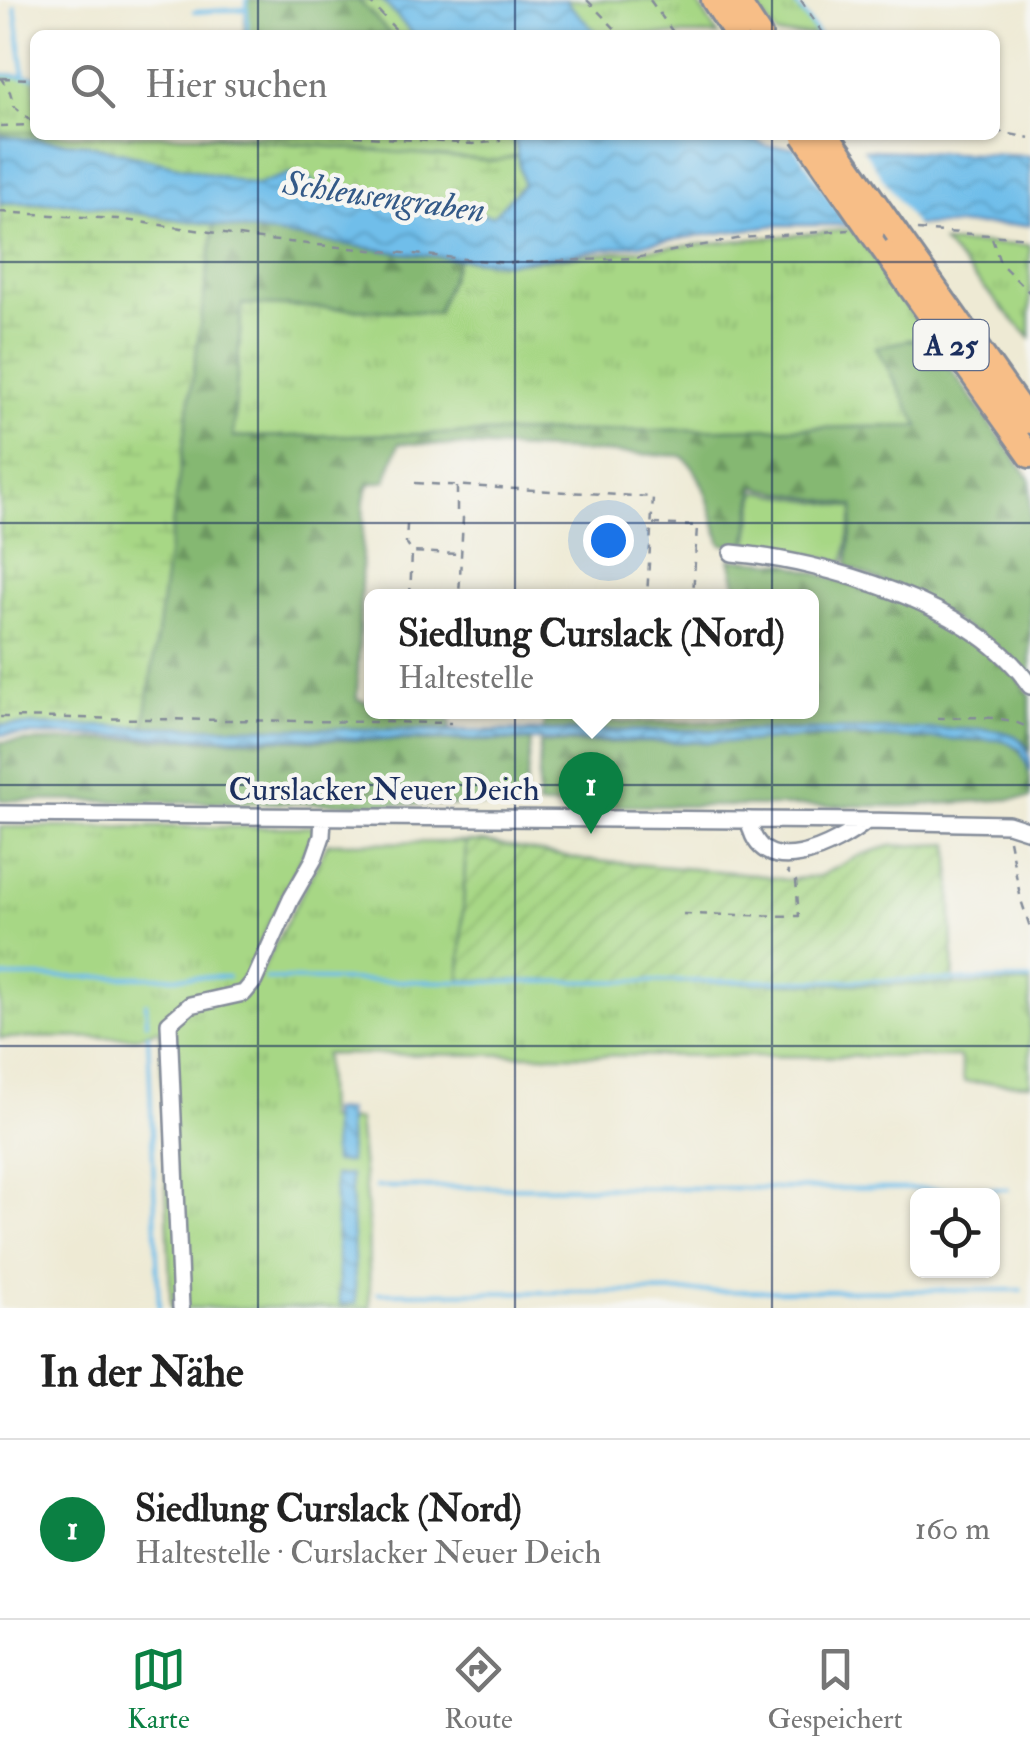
<!DOCTYPE html>
<html lang="de">
<meta charset="utf-8">
<style>
:root{--surface:#fff;--page:#f6f6f6;--text:#222;--muted:#767676;--line:#e0e0e0;--accent:#0b8043}
body{margin:0;font-family:"IM FELL Double Pica",serif;background:var(--page);color:var(--text)}
.controls{position:absolute;right:30px;bottom:30px;display:grid;overflow:hidden;border-radius:15px;box-shadow:0 2px 8px #0004}
.controls button{width:90px;height:90px;display:grid;place-items:center;padding:0;border:0;border-bottom:2px solid var(--line);background:var(--surface);color:var(--text);font:50px sans-serif}
.you{position:absolute;left:608px;top:540px;width:35px;height:35px;margin:-25px;border:8px solid #fff;border-radius:50%;background:#1a73e8;box-shadow:0 0 0 15px #1a73e833}
.badge{display:grid;place-items:center;width:65px;height:65px;border-radius:50%;background:var(--accent);color:#fff;font-size:32px;font-weight:700}
.pin{position:absolute;translate:-50% -82px;filter:drop-shadow(0 2px 5px #0008)}
.pin::after{content:'';position:absolute;top:52px;width:35px;height:30px;background:inherit;clip-path:polygon(0 0,100% 0,50% 100%)}
.popup{position:absolute;left:364px;top:589px;width:455px;height:130px;box-sizing:border-box;display:grid;place-content:center;border-radius:15px;background:var(--surface);filter:drop-shadow(0 2px 8px #0005);font-size:32px;white-space:nowrap;color:var(--muted)}
.popup b{font-size:38px;color:var(--text)}
.popup::after{content:'';position:absolute;left:50%;top:100%;margin-left:-20px;border:20px solid transparent;border-top-color:var(--surface)}
.list{margin:0;padding:0;list-style:none}
h2{display:flex;justify-content:space-between;align-items:center;height:130px;margin:0;padding:0 40px;font-size:42px}
h2 small{font-size:32px;font-weight:400;color:var(--muted)}
.list li{display:grid;grid-template-columns:65px 1fr auto;gap:30px;align-items:center;box-sizing:border-box;height:180px;padding:0 40px;border-top:2px solid var(--line)}
.list b{display:block;font-size:38px;white-space:nowrap}
.list p{margin:0;font-size:32px;white-space:nowrap;color:var(--muted)}
.list em{font-size:32px;font-style:normal;color:var(--muted)}
.icon{flex:none;width:55px;height:55px;fill:none;stroke:currentColor;stroke-width:2;stroke-linecap:round;stroke-linejoin:round}
.map{position:relative;flex:none;width:1030px;height:1308px;overflow:hidden}
.search{position:absolute;background:var(--surface);box-shadow:0 2px 8px #0004;left:30px;right:30px;top:30px;height:110px;display:flex;align-items:center;gap:25px;box-sizing:border-box;padding:0 35px;border-radius:15px;color:var(--muted);font-size:38px}
.sheet{height:310px;background:var(--surface)}
nav{display:flex;justify-content:space-around;align-items:center;box-sizing:border-box;height:140px;border-top:2px solid var(--line);background:var(--surface);font-size:28px;color:var(--muted)}
nav a{display:grid;justify-items:center;gap:5px}
nav .on{color:var(--accent)}
.map>svg:first-child{display:block}
.grass{fill:url(#grass-tufts);stroke:#618372;stroke-width:2.5}
.forest{fill:url(#forest-firs);stroke:#507468;stroke-width:2.5}
.wetland{fill:url(#wetland-marsh);stroke:#618372;stroke-width:2.5}
.garden{fill:url(#garden-furrows);stroke:#618372;stroke-width:2.5}
.pitch{fill:#a7d785;stroke:#618372;stroke-width:2.5}
.water{fill:url(#water-waves);stroke:#4576a4;stroke-width:2.5}
.pier{fill:#eeead4}
.lines{fill:none;stroke-linecap:round;stroke-linejoin:round}
.stream{stroke:#6fbeea;stroke-width:4}
.minor-casing{stroke:#848c99;stroke-width:20}
.highway-casing{stroke:#848c99;stroke-width:28}
.path{stroke:#848c99;stroke-width:2.5;stroke-dasharray:8 8;stroke-linecap:butt}
.minor{stroke:#fff;stroke-width:15}
.highway{stroke:#f7be87;stroke-width:22}
.highway-bridge-casing{stroke:#848c99;stroke-width:28;stroke-linecap:butt}
.highway-bridge{stroke:#f7be87;stroke-width:22}
.grid{fill:none;stroke:#1b2f5e;stroke-width:2.5;stroke-opacity:0.55}
.labels{text-anchor:middle;dominant-baseline:central;stroke-width:9;stroke-linejoin:round;paint-order:stroke}
.shield{fill:#f6f6f2;stroke:#5d6b8a;stroke-width:2.5}
.shield-label{font-size:30px;font-weight:bold;fill:#1b2f5e}
.street-label{font-size:32px;fill:#1b2f5e;stroke:#f6f6f2}
.water-label{font-size:35px;font-style:italic;fill:#345a88;stroke:#f6f6f2}
</style>
<div class="map">
<svg width="1030" height="1308" viewBox="0 0 1030 1308">
<defs>
<pattern id="grass-tufts" width="24" height="20" patternUnits="userSpaceOnUse" patternTransform="scale(2.5)"><rect width="24" height="20" fill="#a7d785"/><path d="M3 7l-1-3M5 7V3M7 7l1-3M15 17l-1-3M17 17v-4M19 17l1-3" fill="none" stroke="#8fb975"/></pattern>
<pattern id="forest-firs" width="22" height="20" patternUnits="userSpaceOnUse" patternTransform="scale(2.5)"><rect width="22" height="20" fill="#85b872"/><path d="M5 1l3.5 6h-7zM16 11l3.5 6h-7z" fill="#6c9661"/></pattern>
<pattern id="wetland-marsh" width="20" height="14" patternUnits="userSpaceOnUse" patternTransform="scale(2.5)"><rect width="20" height="14" fill="#a7d785"/><path d="M1 5h8M5 5V1M11 12h8M15 12V8" fill="none" stroke="#8fb975"/></pattern>
<pattern id="garden-furrows" width="10" height="10" patternUnits="userSpaceOnUse" patternTransform="scale(2.5)"><rect width="10" height="10" fill="#a7d785"/><path d="M-1 1l2-2M0 10L10 0M9 11l2-2" fill="none" stroke="#8fb975"/></pattern>
<pattern id="water-waves" width="16" height="10" patternUnits="userSpaceOnUse" patternTransform="scale(2.5)"><rect width="16" height="10" fill="#6fbeea"/><path d="M0 5q4-4 8 0t8 0" fill="none" stroke="#5a9bc1"/></pattern>
</defs>
<rect width="100%" height="100%" fill="#f6f6f2"/>
<filter id="ink" filterUnits="userSpaceOnUse"><feTurbulence type="fractalNoise" baseFrequency=".01" numOctaves="2"/><feDisplacementMap in="SourceGraphic" scale="20" xChannelSelector="R" yChannelSelector="G"/><feConvolveMatrix kernelMatrix="1 2 1 2 8 2 1 2 1" color-interpolation-filters="sRGB"/></filter>
<filter id="wash" filterUnits="userSpaceOnUse"><feTurbulence type="fractalNoise" baseFrequency=".0048" numOctaves="4" result="noise"/><feDisplacementMap in="SourceGraphic" scale="40" xChannelSelector="R" yChannelSelector="G"/><feGaussianBlur stdDeviation="2.25" result="paint"/><feColorMatrix in="noise" values="0 0 0 0 0 0 0 0 0 0 0 0 0 0 0 0 0 1.4 0 .05"/><feComposite in="paint" operator="in"/></filter>
<g filter="url(#wash)">
<rect width="100%" height="100%" fill="#eeead4"/>
<path class="grass" d="M358 0H382L414 35H391Z
M565 0H696L718 35H598Z
M751 0H793L818 35H777Z
M0 74 35 76V132L0 133Z
M197 135H508L515 143 518 155 496 161Z
M854 229 927 336 877 348 920 426 233 437 242 304 436 313 458 259 507 263Z
M943 243 1030 245V338Z
M0 827H317L269 923 245 982 255 983 328 843 466 842 460 980 954 985 1030 983V1084L964 1082 960 1057 325 1054 327 1119 358 1120 368 1220 370 1308H171L160 1029 137 1037 0 1038Z"/>
<path class="forest" d="M247 0H358L391 35H244Z
M214 224 458 259 437 313 242 304 233 437 919 426 876 347 927 336 1030 479V677C989 636 902 588 847 567L854 506 755 487 746 548 721 544C712 517 705 473 682 456L399 443 386 481 369 484 364 499 357 699 371 704V712H413L440 716 450 721V730L144 727Z
M730 559 785 563 916 606 986 647 1020 680 1030 696V750C1020 733 1001 731 983 729L542 731 545 720C580 720 745 729 763 712H811V596H739Z
M823 736 1002 740C1030 750 1030 772 1030 798L904 806H538L540 743 743 742Z
M142 739 531 741 524 806 0 800V742Z"/>
<path class="wetland" d="M35 132V135H197L496 161 518 155 523 184 493 216 419 204 329 198 289 174 256 185 86 144 0 136V133Z
M62 202 214 224 144 727 0 725V203Z"/>
<path class="garden" d="M466 842H484L584 860 754 874 786 880 819 876 861 855 890 846 950 844 954 985 460 980Z"/>
<path class="pitch" d="M757 491 854 508 844 562 748 544Z"/>
<path class="water" d="M382 0H565L598 35H414Z
M508 135H744L767 146 1030 156V225H776L507 263 402 253 62 202 0 203V136L86 144 256 185 289 174 306 176 329 198 419 204 493 216 523 184 515 143Z
M0 725 542 731 983 729C1015 733 1030 736 1030 771L1020 749 1003 740 823 736 743 742 0 735Z
M347 1110 349 1162H333L331 1111Z
M350 1175 356 1303 340 1304 334 1176Z"/>
<path class="pier" d="M791 142 860 145 918 229 851 230Z"/>
<g class="lines">
<path class="stream" d="M793 0 818 35
M15 7 24 76
M194 12 247 9
M247 35V0
M0 75 35 77
M0 977H228
M266 979 468 982 1030 980
M146 1003 147 1023
M148 1034 159 1308
M376 1187 1008 1189
M378 1293 1021 1290"/>
</g>
</g>
<g filter="url(#ink)">
<g class="lines">
<g class="minor-casing">
<path id="minor" d="M732 553C824 561 976 604 1030 686
M0 814 867 821 1008 824 1030 831
M749 820C759 886 837 845 867 821
M181 1308 169 1023 190 1005 244 993 254 981 291 899 314 859 322 836 323 817"/>
</g>
<g class="highway-casing">
<path id="highway" d="M713 0 736 35
M737 0 760 35
M872 234 1030 456
M897 234 1030 422"/>
</g>
<path class="path" d="M368 0 401 35
M587 0 621 35
M650 0 675 35
M801 0 824 35
M0 77 10 92 14 106 35 124
M2 78 35 79
M0 126 34 125
M995 131 1030 138
M339 135 473 144 500 141 495 135
M0 212 118 219 267 240 507 263 635 258 742 238 849 230
M917 230 1030 238
M992 238 1000 263 1030 293
M415 483 653 497 647 596
M457 487V511L463 518 459 596
M653 524 697 526 693 596
M407 525 406 543 412 552 459 554
M410 596 412 553
M518 712 521 718
M0 717 451 723
M937 718C966 718 1005 713 1030 729
M1009 840 1021 900 1030 927
M683 914 799 916 796 881 787 871"/>
<use href="#minor" class="minor"/>
<use href="#highway" class="highway"/>
<g class="highway-bridge-casing">
<path id="highway-bridge" d="M803 135 872 234
M828 135 897 234"/>
</g>
<use href="#highway-bridge" class="highway-bridge"/>
</g>
</g>
<path class="grid" d="M258 0V35M515 0V35M772 0V35M258 135V1308M515 135V1308M772 135V1308M0 262H1030M0 523H1030M0 785H1030M0 1046H1030"/>
<g class="labels">
<rect class="shield" x="913.5" y="320" width="75" height="50" rx="8"/>
<g class="shield-label">
<text x="951" y="345">A 25</text>
</g>
<g class="street-label">
<text x="384" y="790">Curslacker Neuer Deich</text>
</g>
<g class="water-label">
<text transform="translate(384 197) rotate(8)">Schleusengraben</text>
</g>
</g>
</svg>
<div class="controls">
<button><svg class="icon" aria-label="locate" viewBox="0 0 24 24"><circle cx="12" cy="12" r="6"/><path d="M12 2v4M12 18v4M2 12h4M18 12h4"/></svg></button>
</div>
<div class="you"></div>
<div class="pin badge" style="left:591px;top:834px">1</div>
<div class="popup"><b>Siedlung Curslack (Nord)</b>Haltestelle</div>
<div class="search"><svg class="icon" aria-label="search" viewBox="0 0 24 24"><circle cx="10" cy="10" r="6"/><path d="M15 15l6 6"/></svg>Hier suchen</div>
</div>
<section class="sheet">
<h2>In der Nähe<small></small></h2>
<ul class="list">
<li><span class="badge">1</span><div><b>Siedlung Curslack (Nord)</b><p>Haltestelle · Curslacker Neuer Deich</p></div><em>160 m</em></li>
</ul>
</section>
<nav>
<a class="on"><svg class="icon" aria-label="map" viewBox="0 0 24 24"><path d="M3 6l6-2 6 2 6-2v14l-6 2-6-2-6 2zM9 4v14M15 6v14"/></svg>Karte</a>
<a><svg class="icon" aria-label="directions" viewBox="0 0 24 24"><path d="M12 3l9 9-9 9-9-9zM9 14v-3h6M13 9l2 2-2 2"/></svg>Route</a>
<a><svg class="icon" aria-label="saved" viewBox="0 0 24 24"><path d="M7 4h10v16l-5-4-5 4z"/></svg>Gespeichert</a>
</nav>
